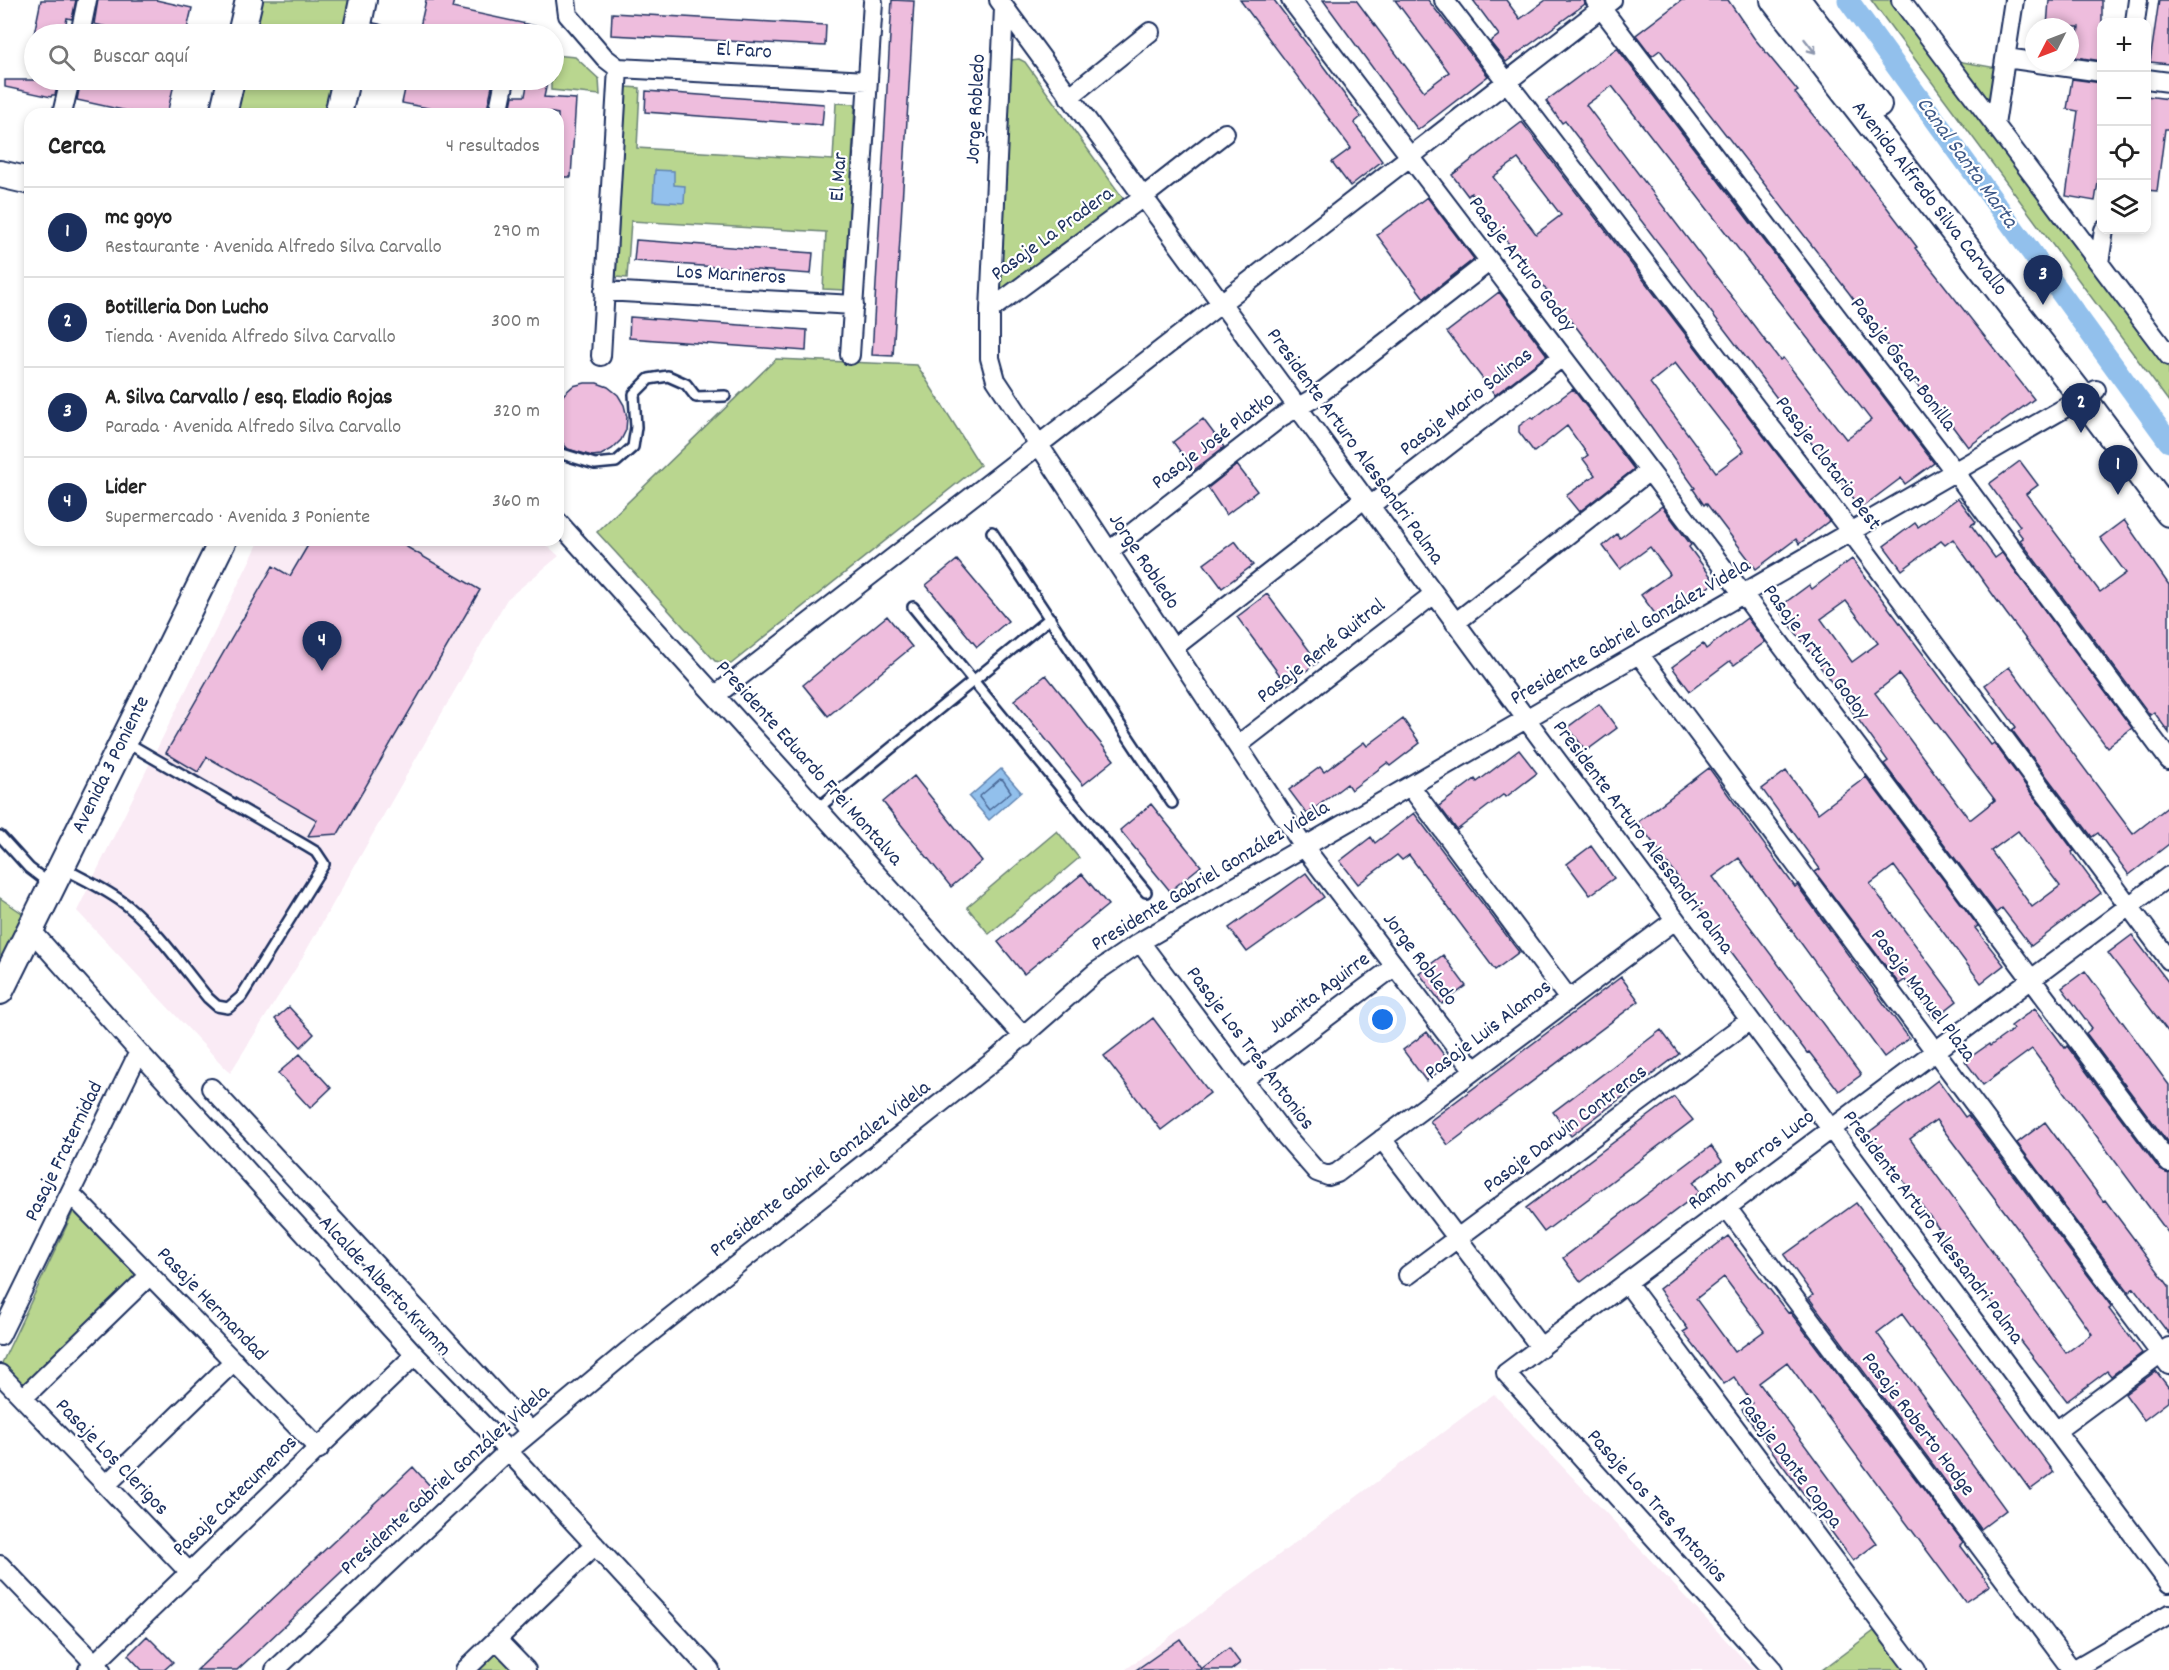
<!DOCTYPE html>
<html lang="es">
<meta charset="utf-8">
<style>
:root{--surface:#fff;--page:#f6f6f6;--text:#222;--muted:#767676;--line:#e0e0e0;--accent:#1b2f5e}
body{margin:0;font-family:Dekko,sans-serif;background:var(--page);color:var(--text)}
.controls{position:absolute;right:18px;top:18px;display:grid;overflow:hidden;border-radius:12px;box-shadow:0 3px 9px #0003}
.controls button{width:54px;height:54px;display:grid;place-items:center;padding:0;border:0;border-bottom:2px solid var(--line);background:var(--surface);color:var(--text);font:30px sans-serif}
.compass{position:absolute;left:2025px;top:18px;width:54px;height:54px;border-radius:50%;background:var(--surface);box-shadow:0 3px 9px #0003;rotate:228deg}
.you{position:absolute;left:1383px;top:1020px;width:21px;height:21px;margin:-15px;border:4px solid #fff;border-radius:50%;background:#1a73e8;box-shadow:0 0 0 9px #1a73e833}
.badge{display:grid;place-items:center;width:39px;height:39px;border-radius:50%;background:var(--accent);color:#fff;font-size:20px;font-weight:700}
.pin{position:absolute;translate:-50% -50px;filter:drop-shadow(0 2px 3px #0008)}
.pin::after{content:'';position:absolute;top:32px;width:21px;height:18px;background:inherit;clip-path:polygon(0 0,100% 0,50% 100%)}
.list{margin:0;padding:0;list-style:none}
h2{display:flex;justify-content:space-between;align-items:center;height:78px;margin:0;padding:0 24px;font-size:26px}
h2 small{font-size:20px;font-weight:400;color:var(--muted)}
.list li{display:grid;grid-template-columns:39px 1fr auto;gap:18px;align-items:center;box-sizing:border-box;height:90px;padding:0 24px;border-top:2px solid var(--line)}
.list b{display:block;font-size:22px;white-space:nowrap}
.list p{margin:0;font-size:20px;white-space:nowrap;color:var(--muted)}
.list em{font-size:20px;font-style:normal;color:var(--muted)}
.icon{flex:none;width:33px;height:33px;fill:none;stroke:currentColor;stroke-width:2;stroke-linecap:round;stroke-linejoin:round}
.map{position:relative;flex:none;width:2169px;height:1670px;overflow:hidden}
.search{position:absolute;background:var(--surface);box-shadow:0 3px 9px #0003;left:24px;top:24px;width:540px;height:66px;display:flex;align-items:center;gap:15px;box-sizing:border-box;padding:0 21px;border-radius:33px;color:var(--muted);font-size:22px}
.panel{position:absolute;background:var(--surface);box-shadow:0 3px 9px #0003;left:24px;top:108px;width:540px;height:438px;border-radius:18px}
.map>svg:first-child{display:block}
.built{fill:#faebf5}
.green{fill:#b9d68f;stroke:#6a8276;stroke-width:1.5}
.water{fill:#92c0ec;stroke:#6286b3;stroke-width:1.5}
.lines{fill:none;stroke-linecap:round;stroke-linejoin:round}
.shore{stroke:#4b6997;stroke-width:1.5}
.canal{stroke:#92c0ec;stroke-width:21}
.building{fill:#eebddd;stroke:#1b2f5e;stroke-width:1.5;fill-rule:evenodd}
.lane-casing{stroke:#1b2f5e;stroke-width:14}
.street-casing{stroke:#1b2f5e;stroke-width:22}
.secondary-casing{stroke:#1b2f5e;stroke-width:30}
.lane{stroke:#fff;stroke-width:9}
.street{stroke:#fff;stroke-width:18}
.secondary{stroke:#fff;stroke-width:26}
.oneway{stroke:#8d97ae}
.labels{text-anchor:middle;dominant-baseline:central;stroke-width:4.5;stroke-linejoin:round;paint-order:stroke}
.street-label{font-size:21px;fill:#1b2f5e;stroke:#fff}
.water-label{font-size:22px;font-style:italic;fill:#3f5a89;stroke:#fff}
</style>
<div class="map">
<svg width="2169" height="1670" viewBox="0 0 2169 1670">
<rect width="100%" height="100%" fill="#fff"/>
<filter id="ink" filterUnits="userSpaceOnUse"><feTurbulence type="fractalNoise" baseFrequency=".0167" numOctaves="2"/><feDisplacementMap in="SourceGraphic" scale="12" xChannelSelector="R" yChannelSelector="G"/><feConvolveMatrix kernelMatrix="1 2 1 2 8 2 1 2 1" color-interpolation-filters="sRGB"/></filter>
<g filter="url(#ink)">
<path class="built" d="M260 540H541L559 556 507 599 298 965 230 1073 77 911Z
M1494 1394 1754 1670H1125Z"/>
<path class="green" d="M259 0H355L347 34H251Z
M1871 0H1896L2169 369V402Z
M554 55 575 57 599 79 600 95 551 90V80H554Z
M1019 59 1025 62 1125 201 1002 292 999 288 1011 60Z
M1957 61 1997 68 1991 108Z
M240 80H337L329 114H232Z
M626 87 640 88 637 148 833 160 836 103 855 104 845 290 823 289 826 232 631 221 627 278 616 277Z
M776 359 917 365 980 465 731 664 715 661 597 532Z
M1057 831 1079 858 989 934 967 907Z
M0 898 25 915 0 967Z
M75 1208 139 1274 21 1387 1 1365Z
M1874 1631 1904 1670H1822Z
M492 1651 500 1652 517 1670H473Z"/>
<path class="water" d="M655 170 674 171V185L685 186 684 203 653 201Z
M1001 769 1021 792 989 820 969 797Z"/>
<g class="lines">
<path class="shore" d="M1000 779 1003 780 1011 792 989 810 979 797Z"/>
<path class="canal" d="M1848 0 2169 442"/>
</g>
<path class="building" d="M41 0H76L72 19 67 18 64 34H34Z
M98 0H156L192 8 186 34H138L94 24Z
M426 0H454L452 8 540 27V34H453L420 27Z
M892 0 914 1 893 356 872 355Z
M1240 0H1274L1361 117 1354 123 1382 161 1350 186 1332 162 1351 148Z
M1323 0H1356L1424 91 1449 72 1395 0H1428L1488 76 1418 130Z
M1473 0H1506L1520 19 1546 0H1584L1585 4 1506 62 1490 42 1499 35Z
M1682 0H1728L1754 38 1798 91 1795 93 1870 185 1917 247 1915 248 2034 399 1968 447 1937 406 1935 408 1897 359 1849 293 1660 50 1652 56 1636 35Z
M2049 0H2102V61L2075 57 2079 27H2047Z
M2159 0H2169V64L2150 62Z
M612 13 826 25 825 46 611 35Z
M1617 48 1934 463 1905 484 1901 478 1861 508 1565 121 1562 123 1546 101ZM1612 86 1871 420 1846 439 1783 358 1780 360 1586 105Z
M2072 79 2102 83V158L2095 201 2066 196 2078 111 2067 109Z
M5 80H59L55 95H52L51 97 5 87Z
M81 80H175L167 114H141L77 100Z
M407 80H483L493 82 486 114H459L402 103Z
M528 80 547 83 544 97 576 99 571 177H558V114L511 106 513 96H525Z
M646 91 824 104 822 125 645 112Z
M2146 96 2169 99V129H2165L2157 191 2146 190Z
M1522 122 1829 521 1799 544 1796 539 1756 569 1706 503 1704 505 1693 489 1695 488 1637 407 1570 319 1569 320 1539 280 1537 282 1471 193 1468 196 1452 175ZM1518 159 1561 215 1536 234 1493 177ZM1675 363 1744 451 1716 472 1650 383Z
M1427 197 1474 259 1424 298 1377 235Z
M636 240 813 253 811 274 634 261Z
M1499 292 1547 355 1495 395 1447 332Z
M630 317 807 330 806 351 629 338Z
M585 383H597L608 387 618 395 624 405 627 417 626 430 621 440 612 449 601 455 592 456 568 449 558 438V402L564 394 573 386Z
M1573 389 1634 469 1579 512 1566 496 1595 475 1583 459 1588 455 1567 426 1534 452 1519 432V426L1531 417 1533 419Z
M1203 419 1224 447 1194 470 1173 442Z
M2020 461 2038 485 2026 494 2100 592 2126 573 2100 538 2124 520 2169 585V733L2154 712 2150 715 2020 540 2023 538 2016 529 2020 526 1989 484Z
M1237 465 1257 491 1226 515 1208 488Z
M1958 498 1976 522 1971 525 1995 558 2002 553 2132 728 2107 747 2006 613 1953 539 1945 545 1941 541 1902 570 1884 546 1915 523 1918 527Z
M1662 506 1691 545 1689 547 1715 582 1684 605 1682 602 1659 619 1641 595 1670 574 1650 547 1620 569 1603 546 1617 534 1620 538Z
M311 540H408L405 546 480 590 338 834 308 836 317 820 207 757 198 772 166 753 273 566 290 576Z
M1235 541 1253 565 1222 588 1204 564Z
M1852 559 1991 745 1994 743 2074 851 2072 852 2073 855 2101 893 2031 946 2002 908 1996 913 1884 764 1888 761 1778 608 1809 585 1812 589ZM1846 601 1878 643 1852 662 1821 619ZM1899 674 1995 800 1971 819H1969L1875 693ZM2018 831 2060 886 2032 907 1991 851Z
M957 560 1008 621 977 647 926 585Z
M1267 594 1318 662 1287 685 1237 617Z
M887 616 912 647 828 716 803 685Z
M1747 618 1765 642 1734 665 1730 661 1690 691 1672 667 1703 644 1706 649Z
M2009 667 2133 834 2169 806V844L2129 875 2098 833 2092 837 2012 730 2016 727 1985 685Z
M1046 675 1114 760 1083 785 1014 700Z
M1599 704 1617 728 1586 751 1568 727Z
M1403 719 1420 743 1390 766 1387 763 1351 790 1347 784 1307 814 1289 790 1320 767 1324 772 1364 742 1367 746Z
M1519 750 1537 773 1506 797 1504 794 1457 830 1439 806 1475 779 1477 782Z
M1709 768 1795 887 1797 885 1909 1038 1884 1057 1739 858 1713 877 1861 1075 1839 1091 1809 1052 1807 1053 1718 934 1638 822Z
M1786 771 1818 813 1866 777 1978 926 1975 928 2004 965 1981 983 1894 866 1870 884 1957 1001 1934 1019 1905 980 1899 984 1815 872 1820 869 1762 789Z
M914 776 982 861 951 887 883 802Z
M1151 804 1201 866 1170 891 1120 830Z
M1414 813 1519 952 1495 970 1409 855 1402 860 1397 855 1358 884 1340 861 1371 837 1375 843Z
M1591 846 1614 878 1590 895 1567 864Z
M1306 873 1324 897 1247 952 1229 928Z
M1082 874 1108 905 1024 974 998 942Z
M2132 935 2169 983V1033L2108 953Z
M1443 955 1466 986 1442 1004 1419 973Z
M2085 971 2169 1085V1144L2086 1033 2092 1028 2062 988Z
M1621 977 1639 1001 1448 1145 1430 1121Z
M289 1007 314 1034 301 1047 275 1019Z
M2035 1008 2065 1048 2067 1046 2160 1170 2169 1174V1234L2032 1049 1983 1085 1965 1061 1989 1044 1990 1046 2014 1029 2011 1026Z
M1153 1018 1210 1093 1161 1130 1104 1056Z
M1661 1030 1679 1054 1571 1136 1553 1112Z
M1427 1032 1450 1063 1426 1081 1403 1050Z
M300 1054 331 1088 310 1108 278 1073Z
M1938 1080 1965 1117 1968 1115 2111 1306 2109 1309 2142 1353 2111 1376 2107 1371 2067 1401 2004 1320 1955 1252H1956L1868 1133ZM1936 1120 2017 1228 2092 1334 2066 1353 1910 1139Z
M1674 1097 1693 1120 1544 1232 1526 1208Z
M2045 1122 2103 1201 2105 1200 2169 1286V1334L2134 1288 2129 1292 2017 1143Z
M1711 1146 1722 1161 1693 1182 1700 1192 1581 1282 1563 1258Z
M1856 1203 2054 1472 2030 1490 1902 1314 1877 1333 2006 1510 1981 1529 1809 1298 1813 1295 1784 1255Z
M1728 1236 1788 1313 1790 1312 1963 1542 1960 1545 1990 1585 1965 1602 1787 1362 1759 1383 1877 1543 1853 1561 1742 1410 1752 1403 1734 1377 1724 1384 1683 1332 1688 1329 1659 1289ZM1724 1277 1764 1331 1735 1352 1696 1299Z
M2156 1371 2169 1388V1401L2144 1420 2125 1394Z
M413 1467 431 1487 262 1647 237 1670H197Z
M147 1636 173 1662 164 1670H142L128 1655Z
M1180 1639 1201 1669 1229 1648 1240 1663 1231 1670H1136Z"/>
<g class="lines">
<g class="lane-casing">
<path id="lane" d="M558 454 559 453 595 464 616 462 633 447 636 427 634 394 649 379 668 376 686 384 696 397 725 396
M992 532 1172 803
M913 607 1146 892
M818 808 1050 618
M0 836 29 868 50 884
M63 868C85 880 108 890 128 906 159 932 183 968 208 998L217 1006 228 1008 241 997 324 864 316 852 306 846 124 741"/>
</g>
<g class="street-casing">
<path id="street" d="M566 0 568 15 605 58 618 68
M999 0 1538 735 2169 1583
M1291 0 1743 594 2169 1163
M1444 0 1851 532 2169 960
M1595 0 1955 472 2169 760
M1901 0 2169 356
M1004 8 990 310V358L996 380 1304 847 1474 1070
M2135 22 2138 0
M357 30 377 34
M80 34 87 0
M2006 58 2034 62
M2038 63 2102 72
M618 68 868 81
M2146 79 2169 82
M1069 97 1150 32
M62 114 70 80
M498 114 505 80
M1995 125 2014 0
M2099 263 2104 230
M604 291 854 305
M990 310 1143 197 1225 133
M850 355 873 2
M601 356 618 68
M1370 506 1562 357
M558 522 1024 1037
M1109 551 1281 417 1314 398 1490 261
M1455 623 1649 471
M1173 648 1364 499
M1639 654 2169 1365
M716 695 1612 0
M1238 745 1434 594
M1410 786 1569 999
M30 929 139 1052 415 1355 508 1451 710 1670
M1140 942 1283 1133 1317 1172 1328 1176 1337 1173 1675 920
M1243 1080 1395 966
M211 1088 531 1432
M1382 1139 1541 1348
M70 1193 319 1449
M1727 1208 2072 1670
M1408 1275 1750 1020
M1627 1283 1916 1670
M0 1336 139 1052
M0 1374 190 1573
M23 1398 150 1275
M2056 1431 2169 1347
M106 1485 234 1361
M0 1565 101 1670
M497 1640 526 1670
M88 1670 415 1355
M275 1670 508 1451 629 1350 1000 1056 1096 972 1140 942 1304 847 2096 390
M465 1670 595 1545
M1773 1670 1506 1373 2169 876
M2073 1670 2169 1614"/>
</g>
<g class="secondary-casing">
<g id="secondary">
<path id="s1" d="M1774 0 2083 398 2169 513"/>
<path d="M1797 0 1878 105"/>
<path d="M241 34 249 0"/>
<path d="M356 34 363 0"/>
<path d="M223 114 231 80"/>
<path d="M338 114 346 80"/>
<path d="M0 174 30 181"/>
<path id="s2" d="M0 991 223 540"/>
</g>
</g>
<use href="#lane" class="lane"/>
<use href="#street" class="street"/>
<use href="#secondary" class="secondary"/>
</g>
<defs><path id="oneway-shaft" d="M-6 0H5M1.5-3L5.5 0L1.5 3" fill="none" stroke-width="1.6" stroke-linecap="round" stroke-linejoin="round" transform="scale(1.5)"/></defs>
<use class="oneway" href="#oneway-shaft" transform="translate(1810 46) rotate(52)"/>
</g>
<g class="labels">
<g class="street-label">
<text transform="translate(744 52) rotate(3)">El Faro</text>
<text transform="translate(977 109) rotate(-87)">Jorge Robledo</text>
<text transform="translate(840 177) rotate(-86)">El Mar</text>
<text stroke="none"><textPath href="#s1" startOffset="252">Avenida Alfredo Silva Carvallo</textPath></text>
<text transform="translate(1053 235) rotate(-36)">Pasaje La Pradera</text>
<text transform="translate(1521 265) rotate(53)">Pasaje Arturo Godoy</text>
<text transform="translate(731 276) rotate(3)">Los Marineros</text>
<text transform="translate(1902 365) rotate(53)">Pasaje Óscar Bonilla</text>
<text transform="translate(1467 403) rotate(-38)">Pasaje Mario Salinas</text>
<text transform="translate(1214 442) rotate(-37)">Pasaje José Platko</text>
<text transform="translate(1354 447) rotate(54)">Presidente Arturo Alessandri Palma</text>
<text transform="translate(1827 464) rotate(53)">Pasaje Clotario Best</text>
<text transform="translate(1143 562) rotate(56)">Jorge Robledo</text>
<text transform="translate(1631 633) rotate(-30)">Presidente Gabriel González Videla</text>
<text transform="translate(1322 652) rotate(-38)">Pasaje René Quitral</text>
<text transform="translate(1815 653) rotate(53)">Pasaje Arturo Godoy</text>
<text transform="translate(808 764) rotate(48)">Presidente Eduardo Frei Montalva</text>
<text stroke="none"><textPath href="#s2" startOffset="252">Avenida 3 Poniente</textPath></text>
<text transform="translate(1642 838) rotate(53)">Presidente Arturo Alessandri Palma</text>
<text transform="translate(1211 877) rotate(-31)">Presidente Gabriel González Videla</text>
<text transform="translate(1419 960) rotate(53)">Jorge Robledo</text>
<text transform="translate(1320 994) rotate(-37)">Juanita Aguirre</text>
<text transform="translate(1922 996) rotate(53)">Pasaje Manuel Plaza</text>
<text transform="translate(1489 1031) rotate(-37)">Pasaje Luis Alamos</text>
<text transform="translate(1249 1049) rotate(53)">Pasaje Los Tres Antonios</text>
<text transform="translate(1566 1130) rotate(-37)">Pasaje Darwin Contreras</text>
<text transform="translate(65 1152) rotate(-64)">Pasaje Fraternidad</text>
<text transform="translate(1752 1161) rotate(-37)">Ramón Barros Luco</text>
<text transform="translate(821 1170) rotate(-38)">Presidente Gabriel González Videla</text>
<text transform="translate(1932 1228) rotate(53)">Presidente Arturo Alessandri Palma</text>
<text transform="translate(384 1287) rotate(47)">Alcalde Alberto Krumm</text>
<text transform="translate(211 1305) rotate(46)">Pasaje Hermandad</text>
<text transform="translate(1917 1425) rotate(53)">Pasaje Roberto Hodge</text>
<text transform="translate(111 1458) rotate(46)">Pasaje Los Clerigos</text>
<text transform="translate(1789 1463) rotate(53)">Pasaje Dante Coppa</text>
<text transform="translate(446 1481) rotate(-42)">Presidente Gabriel González Videla</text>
<text transform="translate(236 1497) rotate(-44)">Pasaje Catecumenos</text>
<text transform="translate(1656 1507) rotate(48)">Pasaje Los Tres Antonios</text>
</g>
<g class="water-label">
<text transform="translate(1966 163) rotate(54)">Canal Santa Marta</text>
</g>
</g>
</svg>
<div class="controls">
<button>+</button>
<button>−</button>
<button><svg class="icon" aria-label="locate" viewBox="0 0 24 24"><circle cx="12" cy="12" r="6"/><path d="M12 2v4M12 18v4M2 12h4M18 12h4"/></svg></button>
<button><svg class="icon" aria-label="layers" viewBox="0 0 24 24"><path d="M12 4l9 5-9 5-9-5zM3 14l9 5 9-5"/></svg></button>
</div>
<svg class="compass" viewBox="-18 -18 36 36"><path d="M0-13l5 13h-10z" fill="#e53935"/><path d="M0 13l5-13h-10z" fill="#767676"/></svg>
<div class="you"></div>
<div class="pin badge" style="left:2118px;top:495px">1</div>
<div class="pin badge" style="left:2081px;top:433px">2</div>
<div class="pin badge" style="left:2043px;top:305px">3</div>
<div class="pin badge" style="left:322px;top:671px">4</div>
<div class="search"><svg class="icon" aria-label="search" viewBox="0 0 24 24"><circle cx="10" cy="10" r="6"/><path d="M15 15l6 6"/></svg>Buscar aquí</div>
<section class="panel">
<h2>Cerca<small>4 resultados</small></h2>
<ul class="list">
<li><span class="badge">1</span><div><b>mc goyo</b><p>Restaurante · Avenida Alfredo Silva Carvallo</p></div><em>290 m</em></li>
<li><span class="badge">2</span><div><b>Botilleria Don Lucho</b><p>Tienda · Avenida Alfredo Silva Carvallo</p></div><em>300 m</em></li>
<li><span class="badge">3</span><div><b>A. Silva Carvallo / esq. Eladio Rojas</b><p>Parada · Avenida Alfredo Silva Carvallo</p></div><em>320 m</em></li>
<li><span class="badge">4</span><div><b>Lider</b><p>Supermercado · Avenida 3 Poniente</p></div><em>360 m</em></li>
</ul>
</section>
</div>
